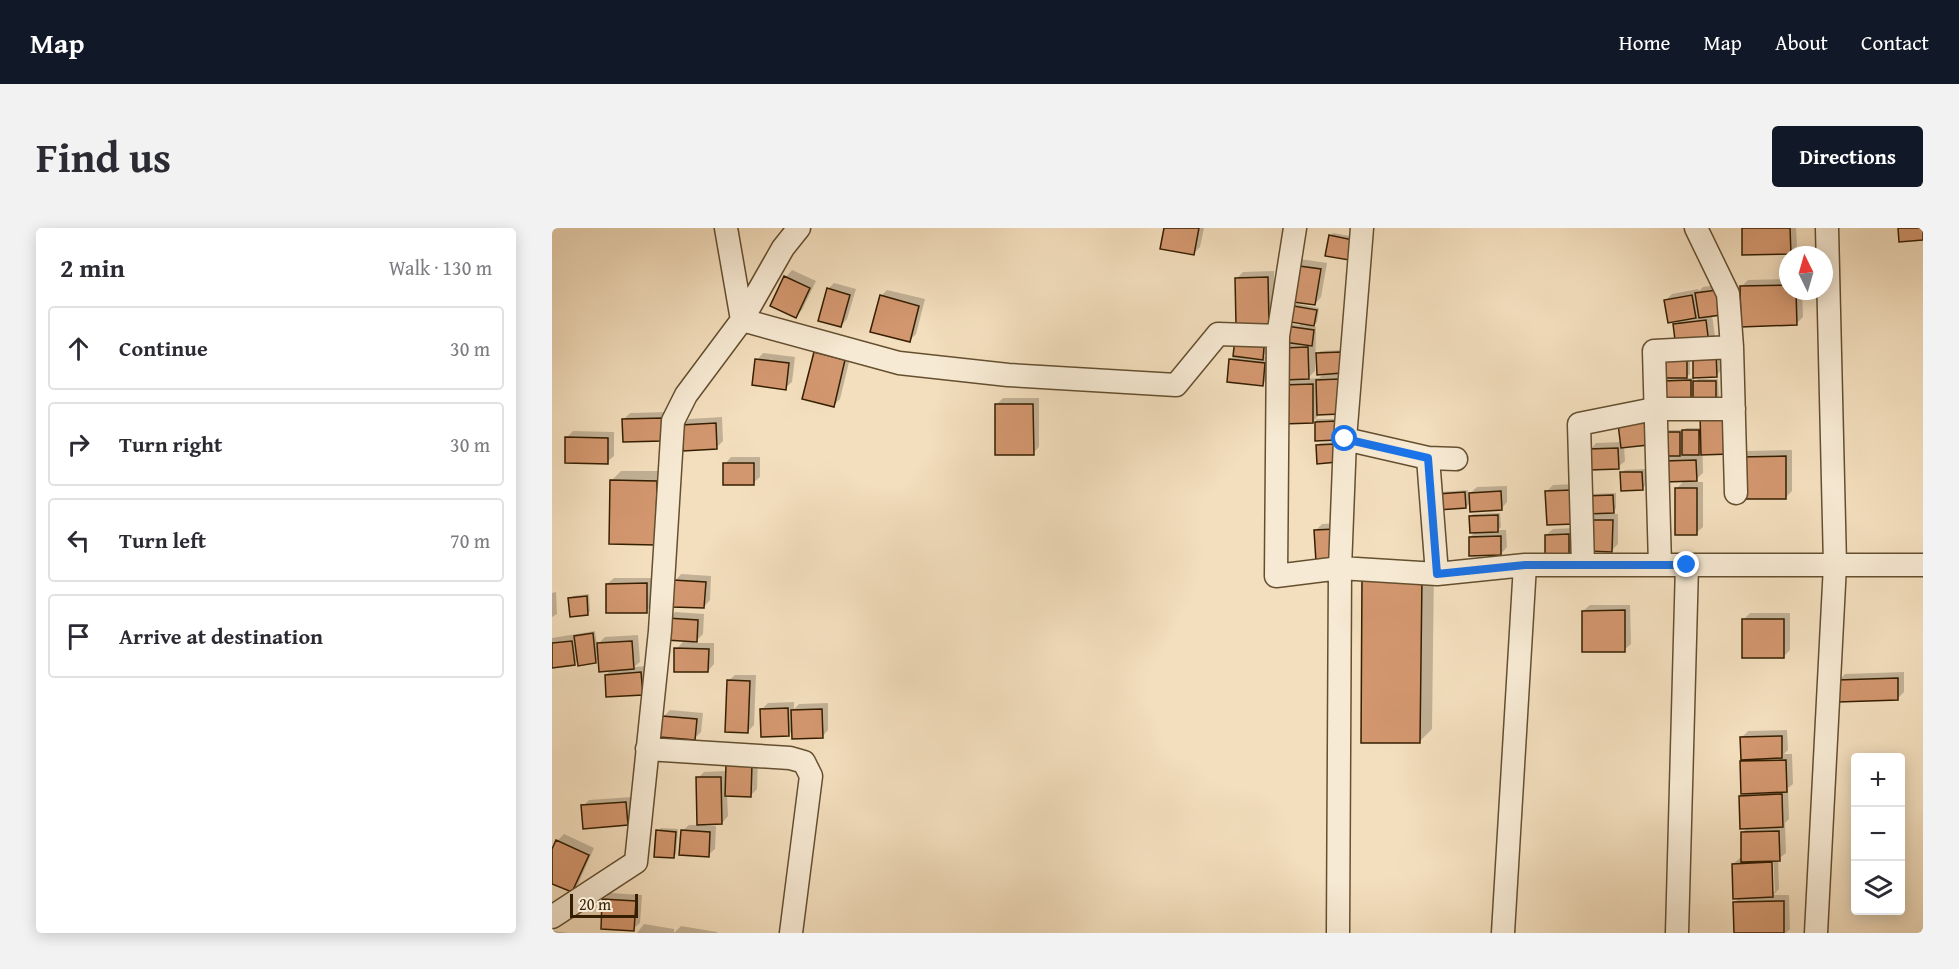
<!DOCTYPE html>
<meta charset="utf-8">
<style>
:root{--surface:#fff;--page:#f2f2f3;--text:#2b2b33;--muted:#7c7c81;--line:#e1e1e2;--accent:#111827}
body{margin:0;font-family:"Gentium Book Plus",serif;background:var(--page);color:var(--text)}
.controls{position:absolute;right:18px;bottom:18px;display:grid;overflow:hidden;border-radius:6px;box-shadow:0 3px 15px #0003}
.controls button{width:54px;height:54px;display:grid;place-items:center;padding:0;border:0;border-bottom:2px solid var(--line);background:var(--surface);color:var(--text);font:30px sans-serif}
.compass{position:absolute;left:1227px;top:18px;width:54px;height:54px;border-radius:50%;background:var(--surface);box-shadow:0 3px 15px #0003;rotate:355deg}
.scale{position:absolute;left:18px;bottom:15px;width:68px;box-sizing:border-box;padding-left:6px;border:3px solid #351f00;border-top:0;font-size:16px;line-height:21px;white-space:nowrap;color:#351f00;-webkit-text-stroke:4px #f7ead4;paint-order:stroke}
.stop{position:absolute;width:18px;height:18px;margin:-14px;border:4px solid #1a73e8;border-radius:50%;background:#fff}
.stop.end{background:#1a73e8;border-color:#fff;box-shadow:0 2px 6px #0008}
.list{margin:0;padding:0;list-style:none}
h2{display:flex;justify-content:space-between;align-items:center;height:78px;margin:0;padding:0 24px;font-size:26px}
h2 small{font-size:20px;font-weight:400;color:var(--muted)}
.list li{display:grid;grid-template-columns:39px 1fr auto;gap:18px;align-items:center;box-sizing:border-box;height:84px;margin:0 12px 12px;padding:0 12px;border:2px solid var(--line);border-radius:6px}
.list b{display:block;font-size:22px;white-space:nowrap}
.list em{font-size:20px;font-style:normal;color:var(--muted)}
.icon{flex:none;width:33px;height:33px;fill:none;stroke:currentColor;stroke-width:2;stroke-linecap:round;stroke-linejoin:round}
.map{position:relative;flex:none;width:1371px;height:705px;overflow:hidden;border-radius:6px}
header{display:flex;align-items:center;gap:36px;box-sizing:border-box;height:84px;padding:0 30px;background:var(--accent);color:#fff}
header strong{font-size:28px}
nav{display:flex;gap:33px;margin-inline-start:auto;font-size:21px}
.intro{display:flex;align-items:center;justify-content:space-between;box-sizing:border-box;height:144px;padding:0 36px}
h1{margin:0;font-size:42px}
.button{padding:15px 27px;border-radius:6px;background:var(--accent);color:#fff;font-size:21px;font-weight:700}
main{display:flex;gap:36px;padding:0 36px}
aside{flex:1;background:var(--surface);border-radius:6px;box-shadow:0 3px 15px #0003}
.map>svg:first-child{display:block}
.shadow{fill:#0003;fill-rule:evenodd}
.building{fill:#d3976f;stroke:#351f00;stroke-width:1.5}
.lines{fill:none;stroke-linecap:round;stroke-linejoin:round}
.minor-casing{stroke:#644f2f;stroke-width:25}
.minor{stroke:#f7ead4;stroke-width:22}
.route{stroke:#1a73e8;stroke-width:8}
</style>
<header>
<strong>Map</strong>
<nav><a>Home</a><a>Map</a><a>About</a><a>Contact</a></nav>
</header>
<div class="intro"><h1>Find us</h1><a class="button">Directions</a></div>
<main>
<aside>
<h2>2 min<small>Walk · 130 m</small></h2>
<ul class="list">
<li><svg class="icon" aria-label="ahead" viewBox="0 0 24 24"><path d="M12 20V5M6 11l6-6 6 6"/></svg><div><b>Continue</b></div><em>30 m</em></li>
<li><svg class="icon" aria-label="right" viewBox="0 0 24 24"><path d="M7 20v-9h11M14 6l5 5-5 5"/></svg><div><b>Turn right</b></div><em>30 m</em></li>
<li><svg class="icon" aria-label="left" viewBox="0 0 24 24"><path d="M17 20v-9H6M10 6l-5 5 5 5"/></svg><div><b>Turn left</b></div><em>70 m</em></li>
<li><svg class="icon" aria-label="arrive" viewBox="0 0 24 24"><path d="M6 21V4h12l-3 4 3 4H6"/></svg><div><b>Arrive at destination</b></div></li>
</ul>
</aside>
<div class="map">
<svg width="1371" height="705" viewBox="0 0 1371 705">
<rect width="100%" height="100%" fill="#f3debd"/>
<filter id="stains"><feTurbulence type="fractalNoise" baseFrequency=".00333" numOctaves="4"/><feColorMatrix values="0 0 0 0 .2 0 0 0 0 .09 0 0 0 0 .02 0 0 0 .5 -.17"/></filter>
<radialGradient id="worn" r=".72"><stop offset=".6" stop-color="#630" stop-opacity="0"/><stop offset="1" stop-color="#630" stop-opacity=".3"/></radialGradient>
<path class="shadow" d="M614 0H652L648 19 641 26Z
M1191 0H1244L1245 18 1238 24Z
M781 5 803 9 799 28 778 8Z
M748 31 775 35 769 69 763 76 736 72Z
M240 42 264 53 250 82 244 88 220 78 234 49Z
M722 43V88L716 95 685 50 691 44Z
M1236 51V63H1250L1251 89 1244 96 1190 58 1196 52Z
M282 55 304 61 295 91 289 98 276 61Z
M1171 56 1160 87 1163 108 1156 114 1123 97 1129 91 1114 72 1120 66 1146 61 1147 63 1151 59Z
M335 62 373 71 364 106 357 113 329 68Z
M741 75 767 80 765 94 760 99H764L763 143 755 151 767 150 773 145 766 126 769 123 791 122 793 145 767 187 761 194H731L732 121 739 114 738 96 748 97V94L735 92Z
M719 100 716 124 712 128 719 129 717 150 711 156 678 132 682 128 685 104Z
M1170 117V141L1164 148 1149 118Z
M270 119 299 126 288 171 282 177 263 125Z
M211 125 243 129 240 154 233 160 205 132Z
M1138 125V146L1133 150H1142V155L1146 151H1166L1167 168 1164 170 1143 167 1139 171 1113 153Z
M451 170H487V219L481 225 444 177Z
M116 184 117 205 72 191 78 185Z
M1099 187 1101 209 1072 218 1073 233 1066 239 1038 222 1044 215 1070 214Z
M170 189 171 213 165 219 131 198 137 191Z
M764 191H786L765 211Z
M1134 200H1150L1151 245 1141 254H1151V299L1144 305 1124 261 1133 252 1113 234 1119 227 1113 202H1132Z
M21 203 62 204V228L55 234 14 210Z
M786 214 787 230 766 218 768 215Z
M1240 222V263L1234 269 1188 229 1195 223Z
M179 229H208V249L201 255 173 236Z
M1093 241V258L1090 261 1070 245 1073 242Z
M69 243H114L103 315 59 253Z
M1026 256 1027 288 995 263 1001 257Z
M955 258V274L949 281 919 274 914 279 887 281 889 264 916 262V267L925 259Z
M1064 265V280L1062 283H1050V286H1066V316L1060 322 1036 292 1045 284 1038 266Z
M948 285 949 299 946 302H954L955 319 949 326 918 309 924 303 918 289 921 286Z
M790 295 792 325 764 302 770 296Z
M1022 300 1023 324 1017 330 994 307 1001 301Z
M882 337 880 501 868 513 812 349Z
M129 346 159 348 158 372 152 379 123 353Z
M62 350H101V377L94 383 55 356Z
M4 364 5 386 0 389V365Z
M37 366 38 383 35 386 18 371 21 368Z
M1038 377H1078L1079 416 1072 422 1031 383Z
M123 384 152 386 151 406 142 415H162V436L156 443 124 421 133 412 117 391Z
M1198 385H1238V422L1232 428 1191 392Z
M43 403 45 417 53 409 86 407 88 434 82 439 95 438 96 459 90 465 54 447 60 441 47 430 43 434 26 432 22 436 0 438V410Z
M1352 444V464L1346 470 1286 453 1293 446Z
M183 447H204L202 497 196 503 176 453Z
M242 474V481L247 476 276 475V502L270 509 241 502 236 507 209 482 216 475Z
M118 482 151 485 149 504 142 511 111 489Z
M1235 502 1236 522 1232 526H1240L1241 556 1236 560 1237 591 1233 595 1234 625 1226 631 1227 661 1221 667H1237L1238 701 1234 705H1183L1182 675 1188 669 1181 636 1188 630H1191L1190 605 1196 599 1189 568 1193 564 1189 534 1193 530 1189 510 1196 503ZM1218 627H1221L1223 664H1220Z
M206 530 205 561 199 567H175L176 588 170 595H148V597L164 598 163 621 156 627 130 603 137 597H147L146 550 152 544 175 543Z
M80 569 82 589 75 596 31 578 37 572Z
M109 600 126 601 124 626 121 629 106 603Z
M12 606 42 620 26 656 20 663 0 654V624L5 613Z
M58 665 90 667 88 695 81 701 52 671Z
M92 696 122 701V705H85Z
M129 698 165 704V705H122Z
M1 703 16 705H0Z"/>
<path class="building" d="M612 0H647L642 27 608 21Z
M1190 0H1238L1239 26 1190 27Z
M1346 0H1371V12L1347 14Z
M777 7 801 12 797 32 773 28Z
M740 37 769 41 763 77 734 73Z
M232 48 258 60 244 90 218 78Z
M716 49 717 96 684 97 683 50Z
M1236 57V63H1244L1245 97 1189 99 1188 58Z
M275 60 298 67 289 99 266 93Z
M1165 62 1169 87 1147 90 1143 65Z
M328 67 367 78 358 114 318 104Z
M1140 67 1144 90 1116 95 1112 72Z
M736 77 765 82 762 98 733 93Z
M1154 92 1157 116 1124 120 1121 96Z
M734 98 762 102 760 118 732 114Z
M684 103 713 107 711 132 681 128Z
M756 119 757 151 731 152 730 120Z
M1141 123H1164L1165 149 1141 150Z
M262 124 293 132 282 179 250 171Z
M789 124 790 145 765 147 764 125Z
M1135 127V150H1111V128Z
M203 131 237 135 234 162 200 157Z
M677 131 713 135 711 158 675 154Z
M787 151 788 186 765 187 764 152Z
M1139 152V173H1112L1111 153Z
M1141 153H1164V172H1141Z
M761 156V195L730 196 729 157Z
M443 176H481L482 227H443Z
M1148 185H1178V226L1149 227Z
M111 190V213L71 214 70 191Z
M784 193 785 212 763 213V194Z
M1092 193 1096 217 1069 220 1066 196Z
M164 195 165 221 131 223 129 197Z
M1130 202H1147V227H1130Z
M1109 204H1128V228H1109Z
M13 209 56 210V236L13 235Z
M784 216 785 234 765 236 764 217Z
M1066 220 1067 241 1037 242 1036 221Z
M1234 228V271H1187V229Z
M1144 232 1145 253 1112 254 1111 233Z
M171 235H202V257H171Z
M1068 244H1090L1091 262 1069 263Z
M58 252 105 253 104 317 57 316Z
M1123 260H1145V307H1123Z
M1020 262 1022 296 995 297 993 263Z
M949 263 950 282 918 284 917 265Z
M913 264 914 280 886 282 885 266Z
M1061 267 1062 285 1034 286 1033 268Z
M946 287V304L918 305 917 288Z
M1034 292H1061L1060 324 1034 323Z
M784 301 786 333 764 334 762 302Z
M1017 306V332H993V307Z
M949 308V327L917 328V309Z
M810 348 870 349 868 515H809Z
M121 352 154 354 152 380 120 379Z
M95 355V385H54V356Z
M35 368 36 387 18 389 16 370Z
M1073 382V424H1030V383Z
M115 390 146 392 145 414 114 412Z
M1190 391H1232V430H1190Z
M41 405 44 435 26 438 22 408Z
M20 413 23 437 0 440V415Z
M80 413 82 441 47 444 45 415Z
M122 420 157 421 156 444H122Z
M89 444 91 467 54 469 53 447Z
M1346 450V472L1286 474 1285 452Z
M175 452 198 453 196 505 173 504Z
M236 480 237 508 209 509 208 481Z
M270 481 271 510 240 511 239 482Z
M110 488 145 491 143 512 108 509Z
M1230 508V530L1189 532 1188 509Z
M1234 532 1235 564 1189 566 1188 533Z
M174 536H200L199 569 173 568Z
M144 549H169L170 596 145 597Z
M1230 566 1231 599 1188 601 1187 568Z
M74 574 76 597 31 601 29 577Z
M104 602 124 604 122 630 102 629Z
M129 602 158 604 157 629 127 627Z
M1227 603 1228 633 1189 634V604Z
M4 612 37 627 20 664 0 656V621Z
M1220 634 1221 669 1181 671 1180 636Z
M50 671 84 673 82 703 49 701Z
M1232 673V705H1182L1181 674Z"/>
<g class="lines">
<g class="minor-casing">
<path id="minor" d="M174 0 190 92 347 135 456 147 624 157 666 106 726 108
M743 0 726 108 724 348 788 340 885 346 973 337H1371
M1144 0 1176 66 1180 119 1184 265
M793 211 876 230 904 231
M876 230 885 346
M1031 337 1027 196 1102 181H1182
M1108 337 1102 123 1180 119
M95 521 238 530 252 534 259 548 239 705
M0 689 84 634 108 403 121 193 134 167 190 92 231 20 247 0
M786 705 788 340 793 211 810 0
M951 705 973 337
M1125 705 1135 337
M1264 705 1283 337 1275 0"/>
</g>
<use href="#minor" class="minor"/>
</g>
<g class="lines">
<path class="route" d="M793 211 876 230 885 346 973 337H1135"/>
</g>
<rect width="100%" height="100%" filter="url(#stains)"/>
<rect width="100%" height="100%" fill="url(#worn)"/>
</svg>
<div class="controls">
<button>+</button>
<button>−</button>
<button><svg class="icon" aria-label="layers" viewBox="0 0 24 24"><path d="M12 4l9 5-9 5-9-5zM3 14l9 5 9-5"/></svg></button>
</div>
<svg class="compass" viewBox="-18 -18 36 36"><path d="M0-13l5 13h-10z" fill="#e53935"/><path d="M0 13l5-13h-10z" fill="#7c7c81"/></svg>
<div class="scale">20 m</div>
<div class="stop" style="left:793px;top:211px"></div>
<div class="stop end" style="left:1135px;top:337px"></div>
</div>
</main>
